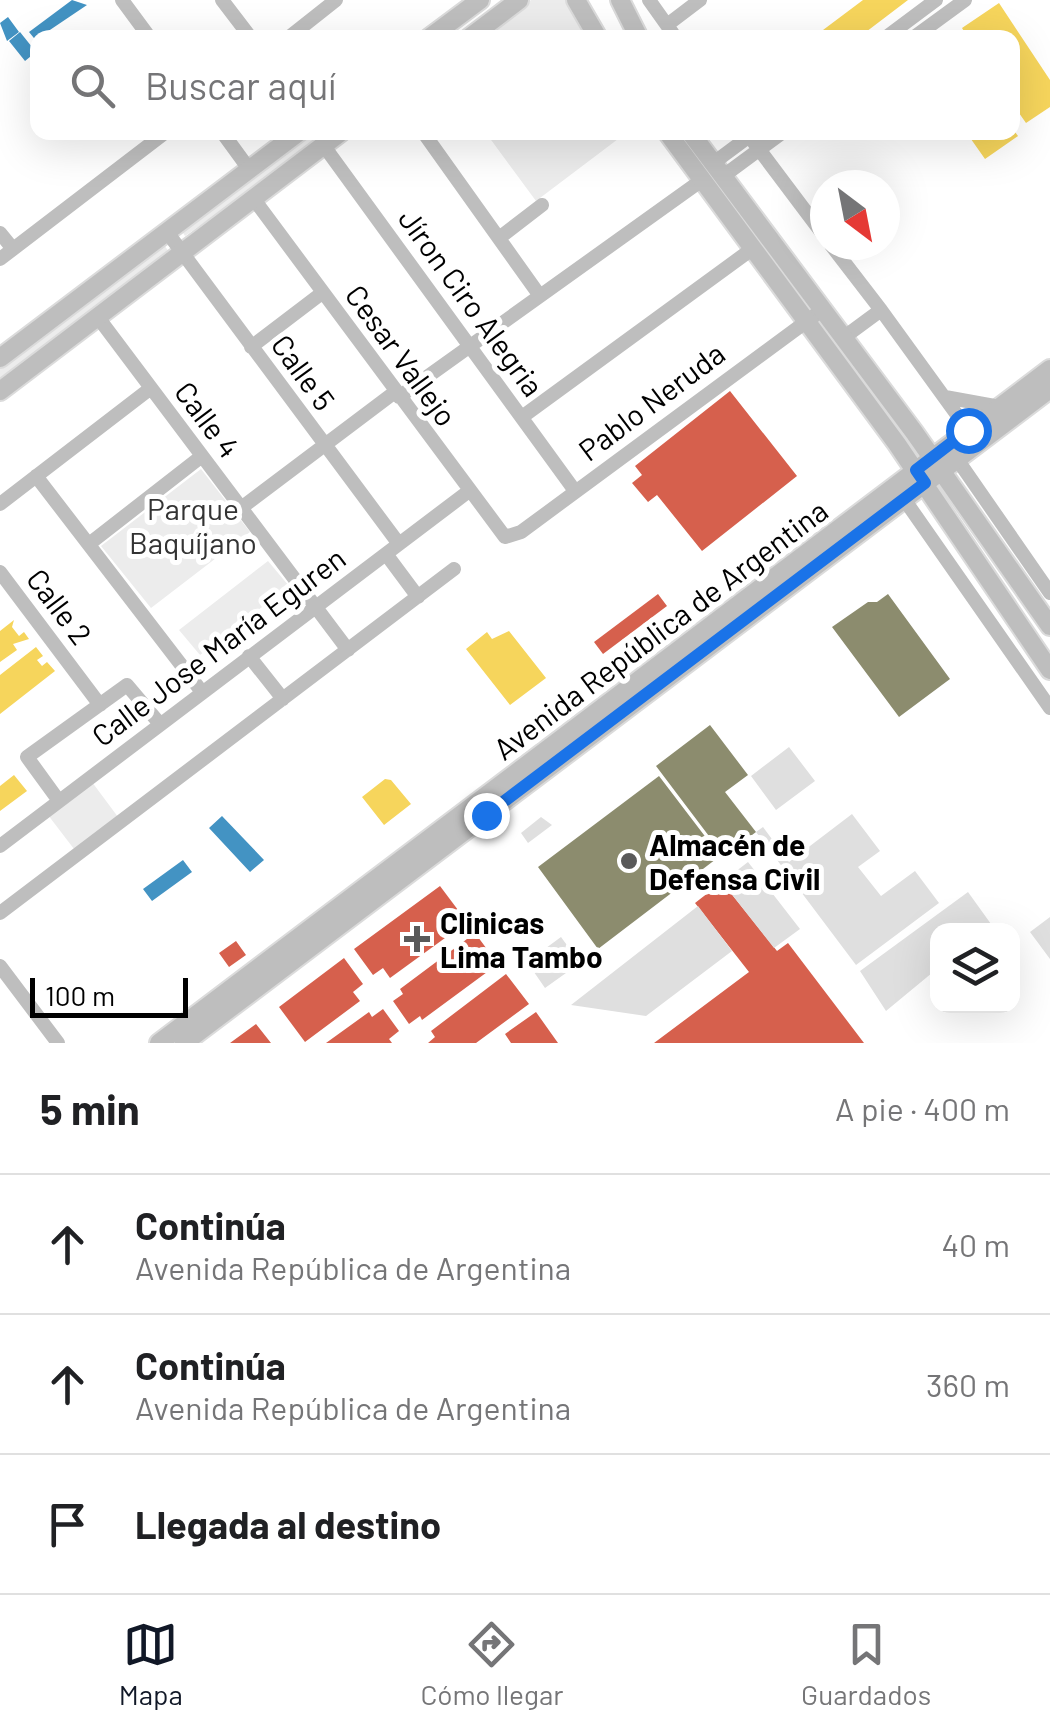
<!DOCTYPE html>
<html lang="es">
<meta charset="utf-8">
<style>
:root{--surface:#fff;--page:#f6f6f6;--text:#202124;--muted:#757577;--line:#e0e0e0;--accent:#111827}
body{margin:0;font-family:Barlow,sans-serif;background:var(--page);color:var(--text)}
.controls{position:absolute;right:30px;bottom:30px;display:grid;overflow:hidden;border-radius:20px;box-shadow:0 10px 40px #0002}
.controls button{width:90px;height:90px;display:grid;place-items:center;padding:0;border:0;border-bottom:2px solid var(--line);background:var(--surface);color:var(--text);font:50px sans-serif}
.compass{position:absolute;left:810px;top:170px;width:90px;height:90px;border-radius:50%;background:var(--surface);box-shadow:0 10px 40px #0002;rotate:148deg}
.scale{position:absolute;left:30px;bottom:25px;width:158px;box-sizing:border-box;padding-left:10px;border:5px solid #000;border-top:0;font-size:28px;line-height:35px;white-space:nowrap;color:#000;-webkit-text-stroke:8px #fff;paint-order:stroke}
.stop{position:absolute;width:30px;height:30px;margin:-22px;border:8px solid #1a73e8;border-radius:50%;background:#fff}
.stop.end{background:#1a73e8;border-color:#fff;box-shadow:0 2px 10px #0008}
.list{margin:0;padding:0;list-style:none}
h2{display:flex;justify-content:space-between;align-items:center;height:130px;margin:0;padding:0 40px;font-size:42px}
h2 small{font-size:32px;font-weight:400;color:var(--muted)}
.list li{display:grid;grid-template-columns:65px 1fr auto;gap:30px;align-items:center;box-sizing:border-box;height:140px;padding:0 40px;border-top:2px solid var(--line)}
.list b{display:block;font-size:38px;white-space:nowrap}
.list p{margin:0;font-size:32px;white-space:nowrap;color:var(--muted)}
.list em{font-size:32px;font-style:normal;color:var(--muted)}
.icon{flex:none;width:55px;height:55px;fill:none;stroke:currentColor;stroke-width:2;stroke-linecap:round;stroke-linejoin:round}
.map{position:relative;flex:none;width:1050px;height:1043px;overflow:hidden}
.search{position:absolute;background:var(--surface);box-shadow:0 10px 40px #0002;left:30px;right:30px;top:30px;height:110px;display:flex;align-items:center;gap:25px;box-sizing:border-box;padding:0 35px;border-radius:20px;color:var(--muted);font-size:38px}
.sheet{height:550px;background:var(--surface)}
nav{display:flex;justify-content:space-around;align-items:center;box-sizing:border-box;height:140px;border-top:2px solid var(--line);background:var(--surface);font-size:28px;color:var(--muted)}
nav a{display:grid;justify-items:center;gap:5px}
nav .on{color:var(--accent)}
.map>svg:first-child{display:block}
.green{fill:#ececec}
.homes{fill:#f6d55c}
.shops{fill:#d6604d}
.schools{fill:#4393c3}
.industry{fill:#8c8c6e}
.building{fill:#dfdfdf}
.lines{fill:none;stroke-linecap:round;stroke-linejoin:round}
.major-casing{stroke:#dbdbdb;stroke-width:22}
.minor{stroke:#bebebe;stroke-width:14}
.major{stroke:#bebebe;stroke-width:18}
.route{stroke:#1a73e8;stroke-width:12}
.poi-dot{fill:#595959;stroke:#fff;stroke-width:4}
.labels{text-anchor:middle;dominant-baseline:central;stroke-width:10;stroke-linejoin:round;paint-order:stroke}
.street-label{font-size:30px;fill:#000;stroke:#fff}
.park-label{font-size:30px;fill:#333;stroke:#fff}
.poi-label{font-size:30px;font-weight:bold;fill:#000;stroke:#fff;text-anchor:start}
</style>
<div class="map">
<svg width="1050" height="1043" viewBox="0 0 1050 1043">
<rect width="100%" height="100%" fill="#fff"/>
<path class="green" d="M531 0H565L591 37 481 38Z
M307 133H332L185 236 180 228Z
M486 133H626L536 201Z
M160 239 169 252 0 381V362Z
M201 469 250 532 151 608 101 546Z
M268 561 289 586 200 655 179 630Z
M92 782 118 817 74 849 48 815Z"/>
<path class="homes" d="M863 0H908L858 38H823L819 33Z
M999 3 1050 80V107L1026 123 1014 106 1020 102 1012 92V38H968L962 28Z
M1012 128 1018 136 985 159 966 132H1012Z
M14 620 12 627 19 636 24 632 29 639 13 644 17 650 0 662V631Z
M509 631 546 678 510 705 466 649 487 632 492 639Z
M36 647 43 656 37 660 42 666 47 662 55 671 0 714V675Z
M14 775 27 791 0 811V786Z
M385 779 391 780 411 804 384 825 362 797Z"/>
<path class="shops" d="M730 391 797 476 702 551 657 495 648 502 632 483 642 475 635 466Z
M658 594 667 606 603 654 594 642Z
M722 882 777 951 788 943 864 1043H654L749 972 695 903Z
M440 886 467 922 390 978 383 968 373 975 354 949Z
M475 933 498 964 422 1020 420 1016 409 1024 393 1001 403 994 400 989Z
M236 941 246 955 229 967 219 953Z
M344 958 363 984 353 992 360 1001 305 1042 279 1007Z
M506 974 529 1004 476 1043H428L435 1037 431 1031Z
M383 1009 399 1031 389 1039 392 1043H326L369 1012 372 1017Z
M536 1012 558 1043H511L505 1034Z
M256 1024 271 1043H230Z"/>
<path class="schools" d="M72 0 87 5 38 38V43L29 32Z
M8 17 19 32 7 41 0 23Z
M20 32 36 52 25 61 9 41Z
M222 816 264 860 250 872 209 828Z
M183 860 192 872 152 901 143 889Z"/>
<path class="industry" d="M888 594 950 679 899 717 832 627 868 602H877Z
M710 725 748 775 725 792 756 832 724 856 656 766Z
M659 776 720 856 598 949 538 867Z"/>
<path class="building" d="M789 747 815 781 776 810 751 776Z
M852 814 880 851 858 867 881 896 915 871 939 903 856 965 756 832 763 827 789 862Z
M541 817 552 825 528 843 521 833Z
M748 862 800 929 774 948 722 882Z
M968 892 991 924 983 931H938V968L886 1011 860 971Z
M698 906 732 951 646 1016 571 1005Z
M1050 917V959L1030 932Z
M561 937 580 963 545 988 527 962Z"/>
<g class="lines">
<g class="major-casing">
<path id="major" d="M576 0 598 38
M620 0 639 38
M429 38 480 0
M469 38 519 0
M667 132 897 444 1050 670
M690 132 914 432 1050 626
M0 358 299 132
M0 391 341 132
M159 1043 1050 369
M184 1043 1050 389"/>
</g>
<path class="minor" d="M122 0 150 38
M222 0 251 38
M649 0 676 38
M667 25 700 0
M288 38 336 0
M885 38 936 0
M913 38 965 0
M222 132 249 169
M423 132 540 296
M746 132 825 237
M324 146 575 491
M712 164 755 132
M722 177 783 132
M253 198 505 537 521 532 822 310
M167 232 399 544
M0 233 13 249
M499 238 542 205
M831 245 881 310
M0 259 166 132
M97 316 348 650
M843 338 881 310 968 430
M251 347 322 293
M399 397 702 180
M945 397 1000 407
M522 417 752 249
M957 459 1050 593
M36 476 202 692
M904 499 1050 708
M0 504 151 388
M241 508 395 392
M89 544 202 456
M386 554 418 597
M0 572 100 705
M249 656 283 699
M59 801 27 757 127 685 160 724
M0 846 469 491
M0 913 454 569
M0 966 58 1043"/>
<use href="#major" class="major"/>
</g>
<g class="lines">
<path class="route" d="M486 815 925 483 916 470 968 430"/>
</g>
<g class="poi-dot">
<circle cx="629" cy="861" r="10"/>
<path d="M412 924h10v10h10v10h-10v10h-10v-10h-10v-10h10z"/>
</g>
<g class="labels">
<g class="street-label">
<text transform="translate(472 302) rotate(54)">Jíron Ciro Alegria</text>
<text transform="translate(402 355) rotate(54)">Cesar Vallejo</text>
<text transform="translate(304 372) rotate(54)">Calle 5</text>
<text transform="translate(651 401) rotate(-37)">Pablo Neruda</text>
<text transform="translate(208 419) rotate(53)">Calle 4</text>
<text transform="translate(60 606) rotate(53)">Calle 2</text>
<text transform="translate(660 629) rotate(-37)">Avenida República de Argentina</text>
<text transform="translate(218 646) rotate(-37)">Calle Jose María Eguren</text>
</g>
<g class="park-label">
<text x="193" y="508">Parque<tspan x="193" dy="34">Baquíjano</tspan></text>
</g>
<g class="poi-label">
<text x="649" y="844">Almacén de<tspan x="649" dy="34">Defensa Civil</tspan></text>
<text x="440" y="922">Clinicas<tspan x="440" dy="34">Lima Tambo</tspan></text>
</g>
</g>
</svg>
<div class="controls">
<button><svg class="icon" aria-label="layers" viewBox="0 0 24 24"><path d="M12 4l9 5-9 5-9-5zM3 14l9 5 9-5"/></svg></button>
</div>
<svg class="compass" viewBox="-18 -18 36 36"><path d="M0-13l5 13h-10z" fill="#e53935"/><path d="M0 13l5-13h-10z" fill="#757577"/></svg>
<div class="scale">100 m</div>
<div class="stop" style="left:968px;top:430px"></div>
<div class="stop end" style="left:486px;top:815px"></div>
<div class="search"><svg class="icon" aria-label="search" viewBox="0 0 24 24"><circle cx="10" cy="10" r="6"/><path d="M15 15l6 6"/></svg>Buscar aquí</div>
</div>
<section class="sheet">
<h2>5 min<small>A pie · 400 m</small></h2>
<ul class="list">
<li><svg class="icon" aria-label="ahead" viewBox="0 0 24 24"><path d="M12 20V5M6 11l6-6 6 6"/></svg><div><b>Continúa</b><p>Avenida República de Argentina</p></div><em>40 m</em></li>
<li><svg class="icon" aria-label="ahead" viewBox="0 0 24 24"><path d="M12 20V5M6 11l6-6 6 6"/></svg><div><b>Continúa</b><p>Avenida República de Argentina</p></div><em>360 m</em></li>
<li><svg class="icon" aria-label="arrive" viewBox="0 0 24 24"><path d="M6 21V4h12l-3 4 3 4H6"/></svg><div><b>Llegada al destino</b></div></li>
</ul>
</section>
<nav>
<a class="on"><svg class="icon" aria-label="map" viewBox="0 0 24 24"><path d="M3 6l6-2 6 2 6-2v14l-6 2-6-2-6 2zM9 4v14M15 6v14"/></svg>Mapa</a>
<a><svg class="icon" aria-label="directions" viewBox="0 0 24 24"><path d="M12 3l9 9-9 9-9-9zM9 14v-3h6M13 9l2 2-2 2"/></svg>Cómo llegar</a>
<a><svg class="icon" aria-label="saved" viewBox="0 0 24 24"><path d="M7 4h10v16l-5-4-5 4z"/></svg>Guardados</a>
</nav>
